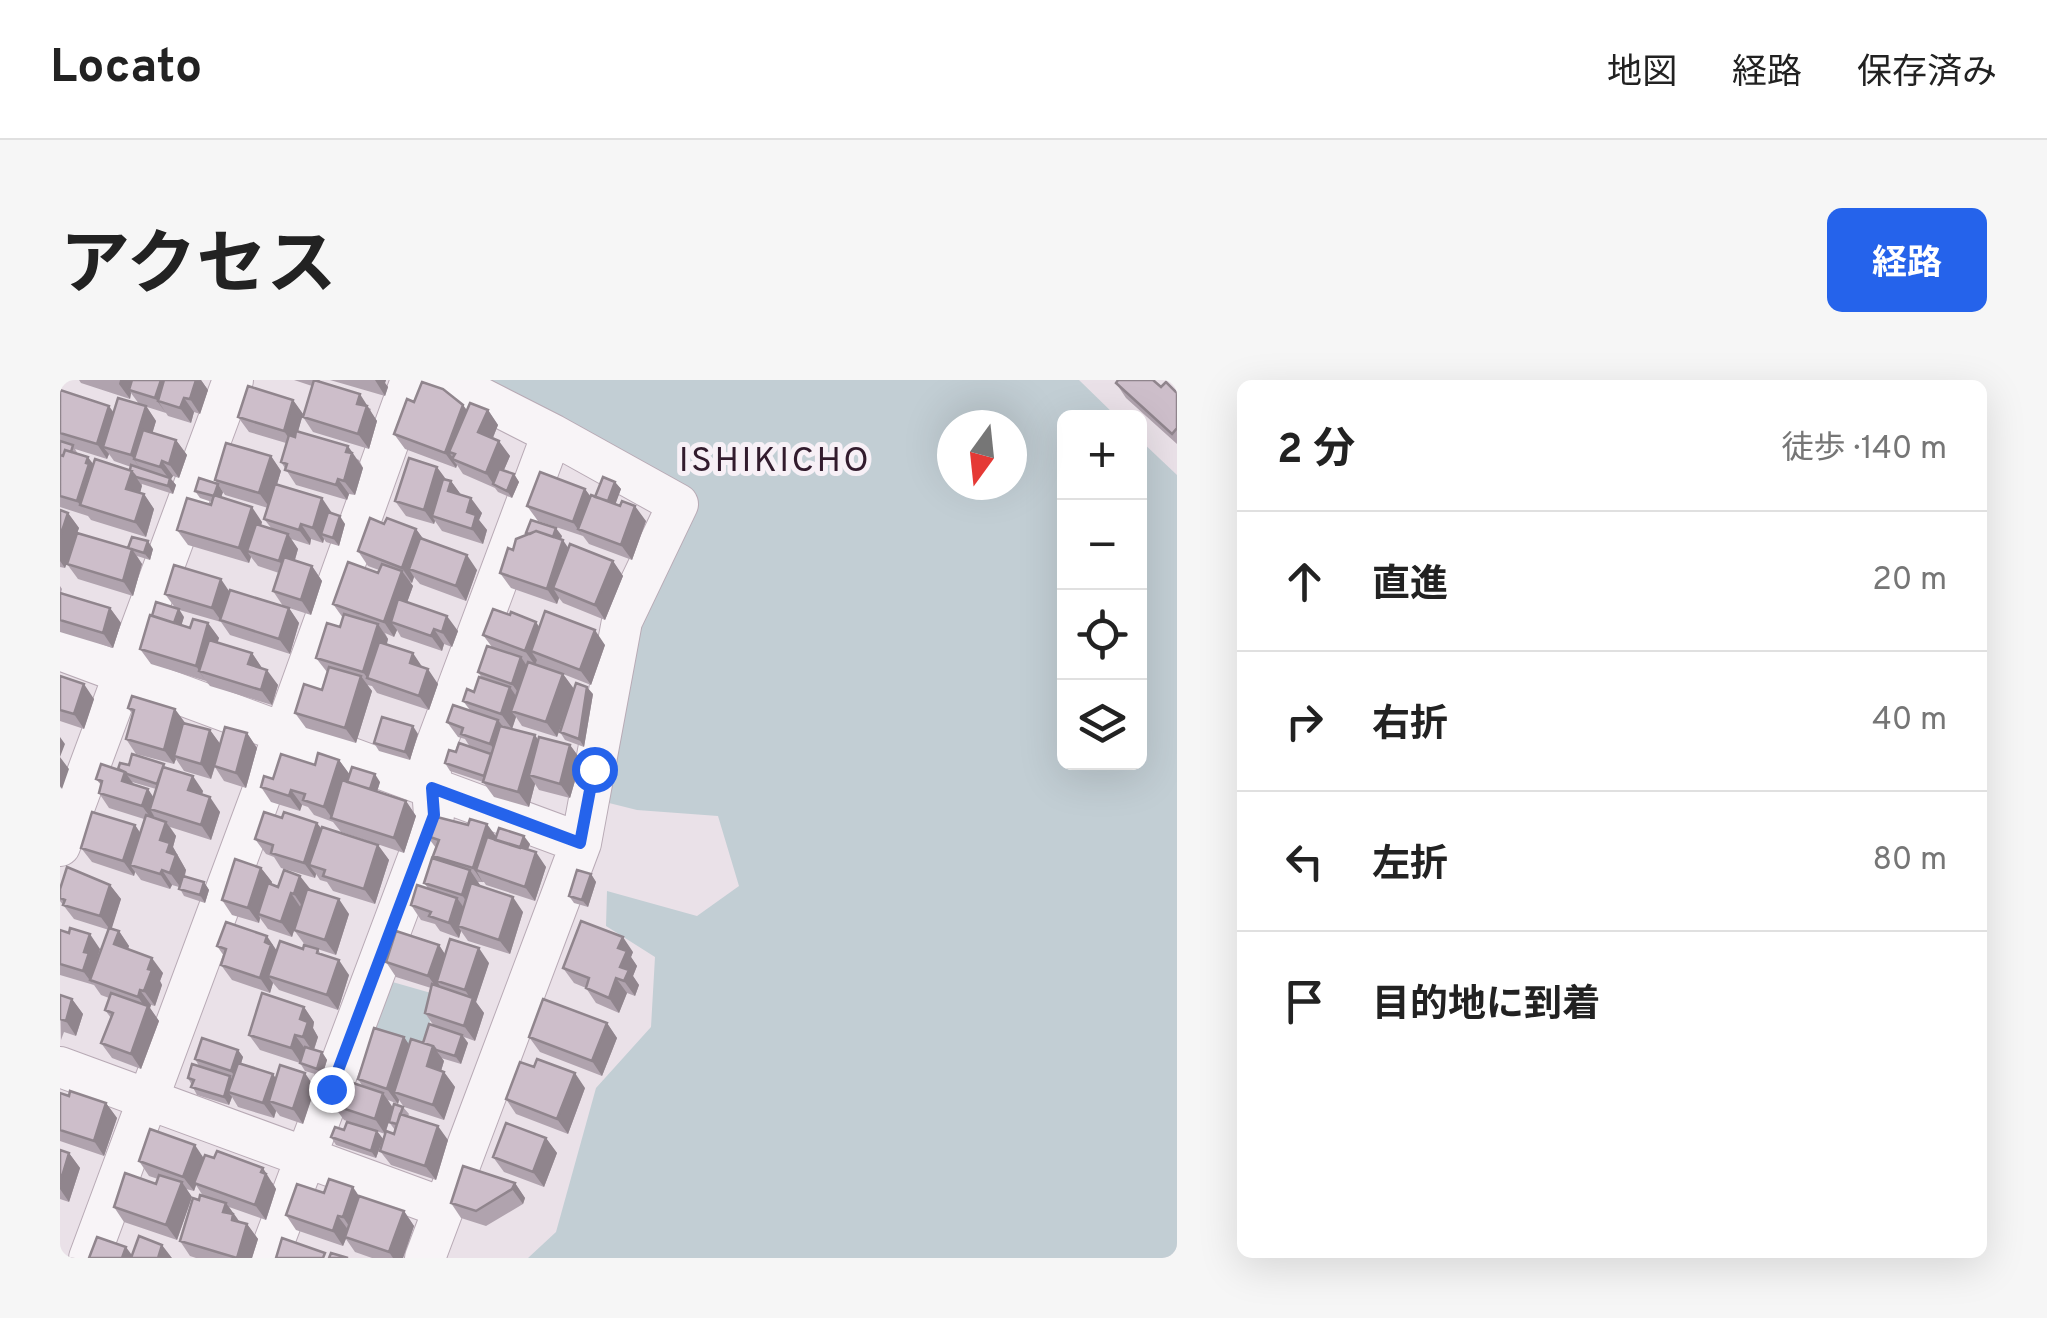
<!DOCTYPE html>
<html lang="ja">
<meta charset="utf-8">
<style>
:root{--surface:#fff;--page:#f6f6f6;--text:#222;--muted:#767676;--line:#e0e0e0;--accent:#2563eb}
body{margin:0;font-family:Overpass,"Noto Sans JP",sans-serif;background:var(--page);color:var(--text)}
.controls{position:absolute;right:30px;top:30px;display:grid;overflow:hidden;border-radius:15px;box-shadow:0 10px 40px #0002}
.controls button{width:90px;height:90px;display:grid;place-items:center;padding:0;border:0;border-bottom:2px solid var(--line);background:var(--surface);color:var(--text);font:50px sans-serif}
.compass{position:absolute;left:877px;top:30px;width:90px;height:90px;border-radius:50%;background:var(--surface);box-shadow:0 10px 40px #0002;rotate:195deg}
.stop{position:absolute;width:30px;height:30px;margin:-22px;border:8px solid #2563eb;border-radius:50%;background:#fff}
.stop.end{background:#2563eb;border-color:#fff;box-shadow:0 2px 10px #0008}
.list{margin:0;padding:0;list-style:none}
h2{display:flex;justify-content:space-between;align-items:center;height:130px;margin:0;padding:0 40px;font-size:42px}
h2 small{font-size:32px;font-weight:400;color:var(--muted)}
.list li{display:grid;grid-template-columns:65px 1fr auto;gap:30px;align-items:center;box-sizing:border-box;height:140px;padding:0 40px;border-top:2px solid var(--line)}
.list b{display:block;font-size:38px;white-space:nowrap}
.list em{font-size:32px;font-style:normal;color:var(--muted)}
.icon{flex:none;width:55px;height:55px;fill:none;stroke:currentColor;stroke-width:2;stroke-linecap:round;stroke-linejoin:round}
.map{position:relative;flex:none;width:1117px;height:878px;overflow:hidden;border-radius:15px}
header{display:flex;align-items:center;gap:60px;box-sizing:border-box;height:140px;padding:0 50px;background:var(--surface);border-bottom:2px solid var(--line)}
header strong{font-size:48px}
nav{display:flex;gap:55px;margin-inline-start:auto;font-size:35px}
.intro{display:flex;align-items:center;justify-content:space-between;box-sizing:border-box;height:240px;padding:0 60px}
h1{margin:0;font-size:70px}
.button{padding:25px 45px;border-radius:15px;background:var(--accent);color:#fff;font-size:35px;font-weight:700}
main{display:flex;gap:60px;padding:0 60px}
aside{flex:1;background:var(--surface);border-radius:15px;box-shadow:0 10px 40px #0002}
.map>svg:first-child{display:block}
.green{fill:#c2ced4;fill-rule:evenodd}
.lines{fill:none;stroke-linecap:round;stroke-linejoin:round}
.minor-casing{stroke:#b8aab5;stroke-width:42}
.minor{stroke:#f8f4f7;stroke-width:40}
.wall{fill:#b0a3ae;fill-rule:evenodd}
.shaded-wall{fill:#90858d}
.building{fill:#cdbeca;stroke:#90858d;stroke-width:2.5}
.route{stroke:#2563eb;stroke-width:12}
.labels{text-anchor:middle;dominant-baseline:central;stroke-width:10;stroke-linejoin:round;paint-order:stroke}
.quarter-label{font-size:35px;letter-spacing:2.5px;fill:#321b2d;stroke:#f7f0f6}
</style>
<header>
<strong>Locato</strong>
<nav><a>地図</a><a>経路</a><a>保存済み</a></nav>
</header>
<div class="intro"><h1>アクセス</h1><a class="button">経路</a></div>
<main>
<div class="map">
<svg width="1117" height="878" viewBox="0 0 1117 878">
<rect width="100%" height="100%" fill="#eae1e8"/>
<path class="green" d="M410 0H1019L1057 37 1004 38V382H1080V60L1117 95V878H468L496 852 536 708 591 647 595 577 546 546 547 511 637 536 679 506 658 436 577 430 545 422 574 241 633 116ZM892 45H952V105H892Z
M322 599 378 615 361 671 304 655Z"/>
<g class="lines">
<g class="minor-casing">
<path id="minor" d="M0 270 521 463
M0 466 173 0
M0 687 384 828
M29 878 224 353 351 0
M208 878 374 435 370 381 492 54
M365 878 521 463 562 241 618 124 492 54 386 0"/>
</g>
<use href="#minor" class="minor"/>
</g>
<path class="wall" d="M19 0H141L148 10 140 34 134 32 131 43 108 36 106 33 87 27 96 41 92 53 116 60 127 75 119 98 113 96 111 99 116 105 113 114 82 104 80 113 84 114 94 129 86 157 31 140 28 136 0 127V10L49 26 54 33 79 24 71 13 70 19 21 3ZM15 69 47 79 49 74 54 81 71 87 70 90 33 84 18 74Z
M234 0H260L259 2 311 29 310 31 317 41 309 69 253 52 243 37 252 6Z
M270 0H326L325 3 328 7 325 16Z
M1056 3 1101 7 1117 13V64L1066 18Z
M233 20 243 34 238 51 299 80 303 88 295 115 289 114 287 120 236 105 221 82 226 63 189 52 178 37Z
M354 22 403 25 407 30H428L438 45 433 58 450 76 444 90 454 94 459 102 452 118 438 112 435 108 403 94 397 85 396 88 345 69 334 54Z
M211 76 221 91 217 104 272 134 285 144 279 166 266 162 264 159 263 163 251 159 250 165 231 159 238 169 235 180 252 186 262 201 251 235 223 226 213 211 219 193 198 186 191 177 189 183 128 165 117 150 151 125 152 122 140 118 135 111 163 112 161 117 202 142 201 146 212 149 204 139 208 128 165 115 155 100Z
M386 100 391 101 401 115 422 133 419 140 427 150 423 164 382 151 375 141 374 144 346 136 335 121Z
M555 102 561 109 555 124 586 141 572 180 529 164 523 156 478 141 467 126 525 109 531 117H535Z
M0 130 8 133 19 148 17 153 69 168 93 169 90 180 77 176 82 184 73 216 18 199 7 184 15 160 5 188 0 187Z
M324 144 356 149 364 160 417 190 406 221 360 204 354 197 352 203 350 202 353 206 347 222 398 251 392 267 384 264 382 271 341 257 337 250 334 257 325 253 328 259 327 264 363 287 378 304 369 330 317 313 312 306 307 305 312 311 296 363 246 348 235 333 262 310 267 292 256 278 280 247 283 238 273 224 318 193 319 190 308 186 298 171Z
M466 153 502 156 500 160 509 169 553 181 563 196 545 240 503 223 499 218 497 224 451 208 440 193 453 170 468 155Z
M0 206 2 209 1 213 50 228 61 243 53 268 0 252Z
M169 211 229 228 239 243 230 274 170 255 161 242 116 229 105 214Z
M124 237 121 245 130 248 148 243 159 258 157 262 192 273 202 288 218 305 212 325 150 306 146 301 91 284 80 269Z
M480 247 545 265 531 305 503 294 514 309 497 357 462 346 456 337 452 349 442 345 443 346 475 355 478 361 510 365 521 380 510 418 479 410 475 404 469 427 434 417 423 402 390 391 385 383 396 372 410 367 405 359 398 357 387 342 410 330 403 321 414 312 422 298 418 292 432 267 423 255Z
M0 296 34 319 24 349 0 341Z
M533 314 524 367 505 360 500 352Z
M68 328 150 350 160 364 187 353 197 368 186 408 164 401 155 387 151 399 124 391 116 379 114 384 76 374 66 359 73 335Z
M358 354 350 380 319 371 314 363Z
M279 380 290 395 320 402 317 412 346 421 356 436 344 473 281 452 273 442 254 435 248 427 242 425 240 431 211 422 201 407 213 399 255 385Z
M69 385 107 388 143 411 142 414 160 432 151 460 110 447 116 456 113 467 126 490 125 496 144 502 149 510 145 523 124 516 119 507 112 505 110 509 81 500 75 492 74 496 32 482 21 468 75 445 80 453 84 439 49 428 39 413 41 405 36 399ZM72 402 96 409 93 418 88 409 74 405Z
M222 438 257 443 261 448 318 465 329 480 315 524 273 511 267 502 260 500 256 494 255 498 221 488 214 477 206 474 195 459Z
M367 456 436 457 470 464 468 470 486 487 475 521 426 505 424 502H418L420 506 463 532 450 574 408 561 401 551 399 558 380 551 375 544 361 540 351 525 368 508 364 503 375 479 373 476 376 468Z
M201 488 212 502 211 505 218 507 250 510 289 534 276 575 245 565 234 550 240 531 232 557 208 549 200 538 199 543 172 535 162 520Z
M531 494 536 502 528 527 514 523 509 516Z
M50 505 61 519 51 549 59 551 69 566 68 569 103 593 100 601 102 605 95 626 91 625 90 628 99 641 81 689 52 678 41 663 51 638 45 630 49 618 41 615 34 605 0 595V550L40 569 36 584 49 550 14 539 0 521V509Z
M379 565 385 575 429 583 416 622 424 633 415 661 404 657 408 663 401 684 381 678 384 681 381 691 384 692 395 707 384 740 344 727 339 720 338 724 328 720 333 728 343 727 349 734 348 736 388 760 376 800 331 785 320 771 334 754 335 750 329 742 325 754 284 740 273 725 303 707 298 699 344 657 349 665 363 663 374 646 365 633 371 608 336 597 326 582Z
M157 566 217 570 258 569 261 575 289 595 278 630 219 610 213 603 210 613 172 600 161 585 164 576Z
M573 572 571 577 577 586 573 596 579 605 575 616 567 613 559 633 536 623 526 608 514 603 503 588Z
M0 615 12 619 23 634 16 656 4 652 1 660Z
M244 627 254 642 253 648 258 657 254 670 262 672 267 680 262 696 245 691 240 683 200 670 189 655Z
M547 643 557 658 542 696 480 672 469 657Z
M178 670 183 677 181 684 216 699 255 708 243 744 220 736 216 731 214 738 178 727 172 717 169 725 137 715 128 698 139 686 135 679Z
M525 708 508 754 456 734 446 719Z
M0 713 46 723 57 738 44 776 0 761Z
M284 750 317 751 323 759 316 778 276 765 271 757Z
M486 758 497 773 484 807 444 792 433 777Z
M0 770 9 773 20 788 9 822 0 819Z
M144 777 213 803 216 809 206 840 169 827 178 841 187 844 198 859 192 878H136L130 876 120 861 139 820 143 816 136 805 134 811 126 809 132 817 117 860 64 842 54 827 96 804 98 799 89 796 79 781Z
M455 803 465 818 463 824 426 846 401 838 391 823Z
M264 813 299 816 344 831 354 846 343 878H312L295 872 286 859 283 866 236 850 226 835Z"/>
<path class="shaded-wall" d="M60 0H76L69 10 71 13 70 19 59 4Z
M101 0H116L98 21 106 33 95 18Z
M136 0H141L148 10 140 34 130 19Z
M315 0H326L325 3 328 7 325 16Z
M300 14 317 41 309 69 298 54 297 24Z
M124 18 134 32 131 43 120 28Z
M233 20 243 34 234 66 224 51Z
M403 25 413 40 389 72 395 81 392 79 397 85 396 88 385 73Z
M49 26 59 41 43 67 49 74 47 79 37 64Z
M86 26 96 41 84 82 74 79 81 90 71 75Z
M428 30 438 45 429 67 418 52Z
M116 60 127 75 119 98 109 84Z
M439 61 450 76 437 106 434 105 426 93Z
M288 66 303 88 295 115 284 101 286 72Z
M211 76 221 91 210 128 199 113Z
M28 77 39 92 20 125 28 136 17 121Z
M102 81 113 96 111 99 116 105 113 114 108 106 110 100 100 87Z
M377 87 388 102 372 136 375 141 374 144 364 130Z
M72 91 82 106 77 124 66 109Z
M454 94 459 102 452 118 447 111Z
M278 99 289 114 287 120 276 105Z
M391 101 402 116 388 111Z
M555 102 561 109 553 131 548 123Z
M158 104 163 112 159 124 154 116Z
M525 109 535 123 518 149 523 157 513 142Z
M84 114 94 129 86 157 75 142Z
M262 118 272 133 261 154 264 159 263 163 253 148Z
M411 118 422 133 419 140 427 150 423 164 412 149 407 132Z
M575 126 586 141 572 180 561 165Z
M192 127 202 142 192 173 187 171 191 177 189 183 179 168Z
M8 133 19 148 5 188 0 181V157Z
M280 136 285 144 279 166 273 158Z
M241 144 251 159 250 165 239 150Z
M496 148 502 156 497 169 492 161Z
M356 149 367 164 349 189 354 197 352 203 342 188Z
M228 154 238 169 230 196 219 181Z
M503 160 513 175 493 208 499 218 497 224 487 209Z
M88 161 93 169 90 180 84 173Z
M72 169 82 184 73 216 63 201Z
M407 175 417 190 406 221 396 206Z
M553 181 563 196 545 240 535 225Z
M252 186 262 201 251 235 241 220Z
M342 191 353 206 339 245 331 242 337 250 334 257 324 242Z
M161 199 171 214 162 242 152 228Z
M50 228 61 243 53 268 43 253Z
M229 228 239 243 230 274 219 259Z
M119 229 124 237 120 250 114 243Z
M387 236 398 251 392 267 382 252Z
M476 242 486 257 471 271 477 280 475 285 465 271Z
M148 243 159 258 148 294 139 291 146 301 136 286Z
M318 244 328 259 316 301 308 299 303 292Z
M374 249 384 264 382 271 371 256Z
M535 250 545 265 531 305 520 290Z
M192 273 202 288 188 284Z
M353 273 363 288 350 283Z
M461 277 471 292 462 318 452 304Z
M368 289 378 304 369 330 359 316Z
M207 290 218 305 212 325 201 310Z
M503 294 514 309 497 357 486 342Z
M301 296 312 311 296 363 285 348Z
M24 304 34 319 24 349 14 334Z
M450 307 460 322 451 331 456 337 452 349 441 334Z
M527 307 533 314 524 367 519 359Z
M115 329 126 344 114 376 116 379 114 384 104 370Z
M438 340 449 355 441 379 430 364Z
M353 346 358 354 350 380 345 372Z
M150 350 161 365 151 399 141 384Z
M187 353 197 368 186 408 176 393Z
M475 355 485 370 469 395 475 404 469 427 458 412Z
M0 357 5 364 0 377 9 389 2 409 0 406Z
M510 365 521 380 510 418 500 404Z
M279 380 290 395 272 438 264 427Z
M65 392 75 406 62 401Z
M315 394 320 402 314 421 308 413Z
M133 396 143 411 139 425 128 410Z
M88 409 98 424 90 429 94 436 93 441 82 426Z
M231 410 242 425 240 431 229 416Z
M150 417 160 432 151 460 141 445Z
M346 421 356 436 344 473 334 458Z
M106 442 116 456 113 467 126 490 121 508 110 493 100 460Z
M257 443 268 458 249 485 256 494 255 498 244 483Z
M427 444 438 459 416 490 423 503 413 488Z
M75 445 85 460 70 485 75 492 74 496 63 481Z
M464 456 470 464 465 476 460 468Z
M318 465 329 480 315 524 304 509Z
M476 472 486 487 475 521 465 507Z
M201 488 212 502 201 535 198 534 200 538 199 543 188 528Z
M102 490 112 505 110 509 100 494Z
M410 490 420 505 412 530 402 515Z
M531 494 536 502 528 527 522 520Z
M240 496 251 510 244 529 234 514Z
M144 502 149 510 145 523 140 515Z
M50 505 61 519 51 551 40 536Z
M231 513 241 528 232 557 221 542Z
M453 517 463 532 450 574 439 560Z
M397 518 407 532 398 546 401 551 399 558 389 543Z
M279 519 289 534 276 575 265 560Z
M59 551 69 566 64 579 54 564Z
M30 554 40 569 30 600 34 606 23 591 24 572Z
M207 556 217 571 208 596 213 603 210 613 200 598Z
M563 557 573 572 571 577 577 586 573 596 579 605 575 616 564 601 560 587 558 568Z
M379 565 389 580 377 601 380 606 379 611 368 596Z
M419 568 429 583 416 622 424 633 415 661 404 646 412 621 405 610Z
M92 578 103 593 100 601 102 605 95 626 84 611 88 589Z
M279 580 289 595 278 630 267 615Z
M556 598 567 613 559 633 549 618Z
M80 610 91 625 90 628 99 641 81 689 71 674 87 630 78 617Z
M12 619 23 634 16 656 6 641Z
M244 627 254 642 253 648 258 657 253 672 243 657 240 639Z
M547 643 557 658 542 696 532 681Z
M235 655 246 670 241 683 231 668Z
M402 655 408 663 401 684 395 676Z
M344 657 354 672 334 712 339 720 338 724 327 709Z
M373 666 384 681 378 701 367 686Z
M178 670 183 677 176 699 171 691Z
M262 672 267 680 262 696 257 689Z
M384 692 395 707 384 740 373 725Z
M245 693 255 708 243 744 233 729Z
M515 693 525 708 508 754 497 739Z
M213 694 223 709 209 721 216 731 214 738 203 723Z
M170 696 175 704 168 712 172 717 169 725 164 717Z
M323 713 333 728 325 754 315 739Z
M46 723 57 738 44 776 34 761Z
M378 746 388 760 376 800 365 786Z
M317 751 323 759 316 778 311 771Z
M486 758 497 773 484 807 473 792Z
M135 765 145 780 134 811 123 797Z
M9 773 20 788 9 822 0 809V803Z
M203 788 216 809 206 840 195 825Z
M122 802 132 817 117 860 106 845Z
M455 803 465 818 463 824 452 809Z
M293 807 303 822 293 852 283 837Z
M166 823 177 838 184 849 163 832Z
M344 831 354 846 343 878H333L329 872Z
M278 836 289 851 283 866 273 851Z
M187 844 198 859 192 878H177Z
M102 865 112 878H98Z
M66 867 74 878H62Z"/>
<path class="building" d="M72 0H101L95 18 69 10Z
M104 0H136L130 19 124 18 120 28 98 21Z
M254 0 300 14 297 24 307 26 298 54 243 37Z
M1058 0H1093L1101 7 1106 2 1117 13V48L1112 54 1056 3Z
M362 2 383 9 403 25 385 73 334 54 347 19 354 22Z
M188 6 233 20 224 51 178 37Z
M0 10 49 26 37 64 0 53Z
M58 18 86 26 71 75 43 67Z
M410 23 428 30 418 52 439 61 426 93 392 79 395 74 389 72Z
M83 50 116 60 109 84 102 81 100 87 74 79Z
M236 51 288 66 286 72 292 73 284 101 278 99 276 105 225 90 227 84 221 82 229 55 235 57Z
M0 61 13 65 11 72 5 70 3 76 0 75Z
M166 63 211 76 199 113 155 100Z
M5 70 28 77 26 83 29 84 17 121 0 116V75L3 76Z
M349 78 377 87 364 130 335 121Z
M35 79 72 91 66 109 84 114 75 142 20 125Z
M71 85 110 98 108 106 76 97 70 90Z
M439 89 454 94 447 111 433 104Z
M480 92 525 109 513 142 467 126Z
M543 97 555 102 548 121 535 117Z
M139 98 158 104 154 116 135 111Z
M383 99 391 101 388 111 411 118 407 132 416 135 412 149 372 136Z
M215 104 262 118 253 148 241 144 239 150 204 139Z
M154 115 192 127 179 168 117 150 127 118 151 125Z
M531 115 560 126 562 121 575 126 561 165 518 149Z
M0 130 8 133 0 157Z
M268 132 280 136 273 158 261 154Z
M310 138 324 144 327 138 356 149 342 188 298 171Z
M471 140 496 148 493 157 476 151 470 154 466 153Z
M196 144 228 154 219 181 187 171Z
M476 151 503 160 487 209 440 193 448 168 453 170 456 159Z
M17 153 72 169 63 201 7 184Z
M72 157 88 161 84 173 68 168Z
M360 158 407 175 396 206 349 189Z
M510 164 553 181 535 225 493 208Z
M224 177 252 186 241 220 213 211Z
M288 182 318 193 322 184 342 191 324 242 273 224Z
M114 185 161 199 152 228 105 214Z
M170 210 229 228 219 259 160 240Z
M0 213 50 228 43 253 0 240Z
M338 219 387 236 382 252 374 249 371 256 331 242Z
M96 222 119 229 114 243 92 236Z
M433 229 450 235 451 232 476 242 465 271 423 255Z
M485 231 535 250 520 290 471 271Z
M284 234 318 244 303 292 256 278 267 243 280 247Z
M90 235 130 248 133 239 148 243 136 286 80 269Z
M149 260 192 273 188 284 207 290 201 310 139 291Z
M319 262 353 273 350 283 368 289 359 316 307 298Z
M427 266 461 277 452 304 418 292Z
M468 282 503 294 486 342 451 331Z
M269 287 301 296 285 348 235 333 244 304 262 310Z
M0 296 24 304 14 334 0 330Z
M419 297 450 307 441 334 403 321 407 309 414 312Z
M516 303 527 307 519 359 500 352Z
M72 316 115 329 104 370 66 359 74 330 68 328Z
M393 325 438 340 430 364 401 354 403 348 387 342Z
M322 337 353 346 345 372 314 363Z
M123 343 150 350 141 384 114 376Z
M440 346 475 355 458 412 423 402Z
M165 347 187 353 176 393 154 386Z
M479 357 510 365 500 404 469 395Z
M399 363 431 374 424 396 385 383 389 370 396 372Z
M258 373 279 380 264 427 243 420 245 414 231 410 229 416 201 407 204 396 213 399 221 374 255 385Z
M72 374 104 384 97 404 67 394 65 392 58 389 60 383 69 385Z
M41 384 65 392 62 401 88 409 82 426 39 413 42 401 36 399Z
M103 387 133 396 128 410 150 417 141 445 90 429Z
M292 387 315 394 310 409 287 402Z
M282 400 346 421 334 458 271 438Z
M32 432 75 445 63 481 21 468Z
M204 432 222 438 224 432 257 443 244 483 211 473 213 465 195 459Z
M86 435 106 442 100 460 110 463 107 472 116 475 110 493 102 490 100 494 70 485Z
M373 436 408 445 410 439 427 444 413 488 373 476 379 460 367 456Z
M262 447 318 465 304 509 263 496 265 490 249 485Z
M439 448 464 456 460 468 435 460Z
M427 457 476 472 465 507 416 490Z
M372 478 410 490 402 515 364 503Z
M175 479 201 488 188 528 162 520Z
M7 487 50 505 40 536 3 525 5 520 0 518V509Z
M224 490 240 496 234 514 231 513 221 542 198 534 208 503 218 507Z
M517 490 531 494 522 520 509 516Z
M123 496 144 502 140 515 119 509Z
M411 503 453 517 439 560 398 546Z
M357 505 397 518 389 543 369 536 371 532 351 525Z
M247 509 279 519 265 560 234 550Z
M521 541 563 557 558 568 567 571 560 587 569 590 564 601 556 598 549 618 526 608 529 598 503 588Z
M166 542 207 556 205 562 211 565 200 598 161 585 166 569 157 566Z
M10 548 30 554 24 572 29 573 23 591 0 584V550L9 553Z
M49 548 59 551 54 564 92 578 88 589 92 590 84 611 80 610 78 617 30 600Z
M336 551 379 565 368 596 326 582Z
M390 559 419 568 405 610 377 601Z
M220 561 243 569 244 565 258 569 257 573 279 580 267 615 208 596Z
M372 604 413 618 404 646 365 633Z
M51 613 88 626 71 674 41 663 53 633 45 630Z
M202 613 244 627 240 639 248 642 243 657 235 655 231 668 189 655Z
M0 615 12 619 6 641 0 639Z
M483 619 547 643 532 681 469 657Z
M369 644 402 655 395 676 376 670 373 666 363 663Z
M314 648 344 657 327 709 298 699Z
M142 658 178 670 171 691 135 679Z
M351 659 373 666 367 686 384 692 373 725 334 712Z
M245 667 262 672 257 689 240 683Z
M477 679 515 693 497 739 446 719 460 682 474 687Z
M178 683 213 694 203 723 168 712Z
M132 684 170 696 164 717 131 707 134 700 128 698Z
M220 685 245 693 233 729 209 721Z
M293 703 323 713 315 739 273 725 278 712 289 715Z
M10 711 46 723 34 761 0 750V713L9 716Z
M334 724 343 727 337 744 329 742Z
M340 734 378 746 365 786 320 771 326 751 334 754Z
M287 742 317 751 311 771 271 757 275 747 284 750Z
M446 743 486 758 473 792 433 777Z
M90 749 135 765 123 797 79 781Z
M0 770 9 773 0 803Z
M157 771 203 788 201 792 206 794 195 825 134 803 145 775 154 778Z
M403 786 455 803 452 809 416 831 391 823Z
M65 793 96 804 99 795 122 802 106 845 54 827Z
M269 799 293 807 283 837 278 836 273 851 226 835 237 804 264 813Z
M140 815 166 823 163 832 173 834 172 840 187 844 177 878 120 861 133 818 139 820Z
M299 816 344 831 329 872 285 857Z
M79 856 102 865 98 878H71Z
M37 857 66 867 62 878H29Z
M222 858 265 873 263 878H216Z
M271 873 288 878H269Z"/>
<g class="lines">
<path class="route" d="M271 709 374 435 372 408 520 463 534 389"/>
</g>
<g class="labels">
<g class="quarter-label">
<text x="715" y="82">ISHIKICHO</text>
</g>
</g>
</svg>
<div class="controls">
<button>+</button>
<button>−</button>
<button><svg class="icon" aria-label="locate" viewBox="0 0 24 24"><circle cx="12" cy="12" r="6"/><path d="M12 2v4M12 18v4M2 12h4M18 12h4"/></svg></button>
<button><svg class="icon" aria-label="layers" viewBox="0 0 24 24"><path d="M12 4l9 5-9 5-9-5zM3 14l9 5 9-5"/></svg></button>
</div>
<svg class="compass" viewBox="-18 -18 36 36"><path d="M0-13l5 13h-10z" fill="#e53935"/><path d="M0 13l5-13h-10z" fill="#767676"/></svg>
<div class="stop" style="left:534px;top:389px"></div>
<div class="stop end" style="left:271px;top:709px"></div>
</div>
<aside>
<h2>2 分<small>徒歩 · 140 m</small></h2>
<ul class="list">
<li><svg class="icon" aria-label="ahead" viewBox="0 0 24 24"><path d="M12 20V5M6 11l6-6 6 6"/></svg><div><b>直進</b></div><em>20 m</em></li>
<li><svg class="icon" aria-label="right" viewBox="0 0 24 24"><path d="M7 20v-9h11M14 6l5 5-5 5"/></svg><div><b>右折</b></div><em>40 m</em></li>
<li><svg class="icon" aria-label="left" viewBox="0 0 24 24"><path d="M17 20v-9H6M10 6l-5 5 5 5"/></svg><div><b>左折</b></div><em>80 m</em></li>
<li><svg class="icon" aria-label="arrive" viewBox="0 0 24 24"><path d="M6 21V4h12l-3 4 3 4H6"/></svg><div><b>目的地に到着</b></div></li>
</ul>
</aside>
</main>
